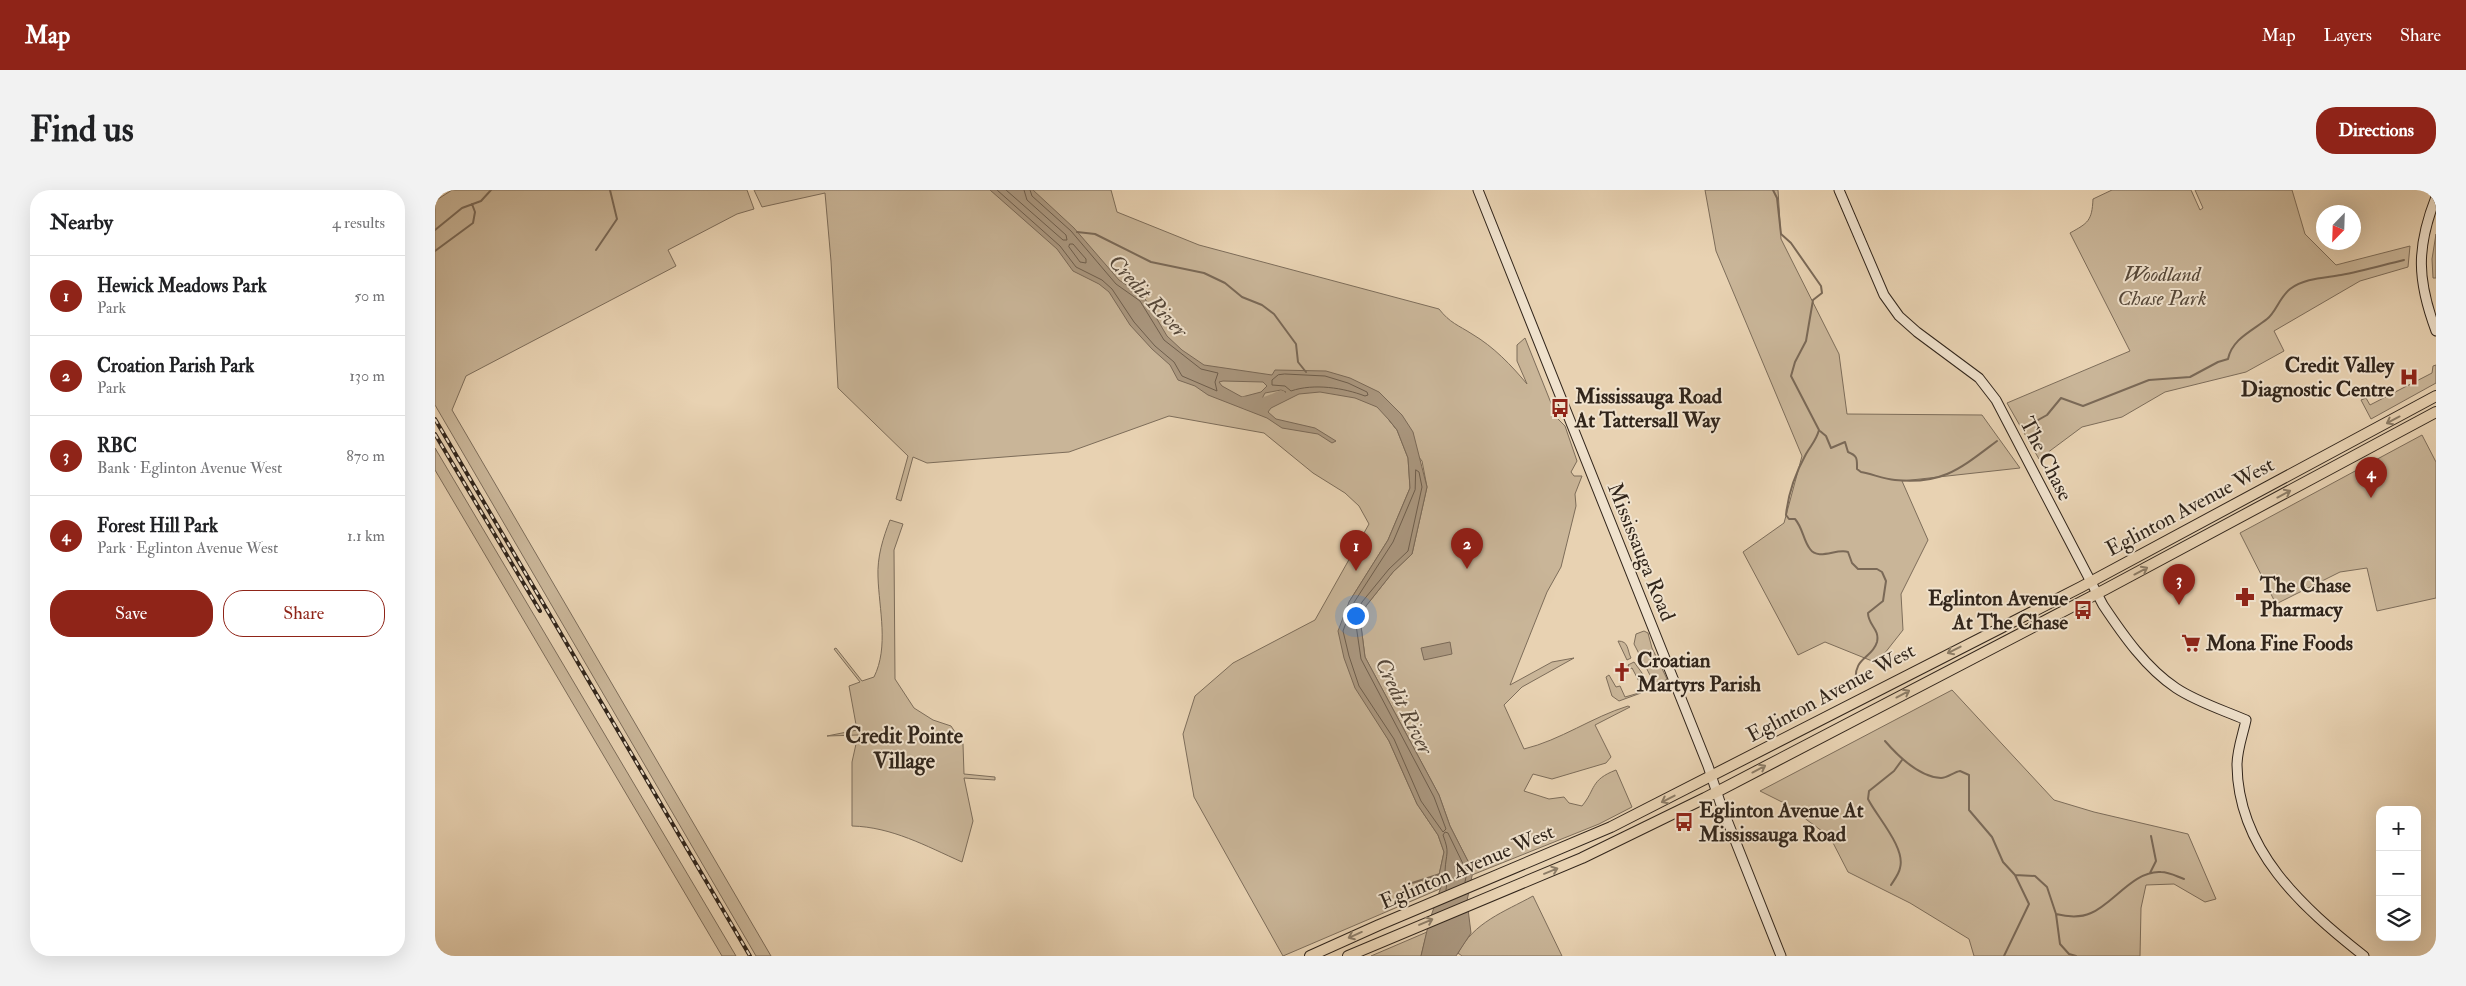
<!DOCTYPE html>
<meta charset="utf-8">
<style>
:root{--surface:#fff;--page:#f2f2f2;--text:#202124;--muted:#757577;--line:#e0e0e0;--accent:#8f2418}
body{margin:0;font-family:"IM FELL Double Pica",serif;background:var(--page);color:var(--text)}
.controls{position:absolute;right:15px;bottom:15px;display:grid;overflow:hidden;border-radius:10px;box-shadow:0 5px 20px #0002}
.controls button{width:45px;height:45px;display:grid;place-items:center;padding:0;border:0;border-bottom:1px solid var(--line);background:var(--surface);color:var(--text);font:25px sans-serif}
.compass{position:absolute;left:1881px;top:15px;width:45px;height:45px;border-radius:50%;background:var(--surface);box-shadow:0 5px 20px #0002;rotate:203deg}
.you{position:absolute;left:920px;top:425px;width:18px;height:18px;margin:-12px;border:4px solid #fff;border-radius:50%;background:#1a73e8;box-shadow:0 0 0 8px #1a73e833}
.badge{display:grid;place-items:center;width:32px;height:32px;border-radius:50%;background:var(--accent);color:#fff;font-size:16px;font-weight:700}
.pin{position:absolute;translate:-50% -41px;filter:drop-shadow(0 1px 2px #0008)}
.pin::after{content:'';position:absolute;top:26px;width:18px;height:15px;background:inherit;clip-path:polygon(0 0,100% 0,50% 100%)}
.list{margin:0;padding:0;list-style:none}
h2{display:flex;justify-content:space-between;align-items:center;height:65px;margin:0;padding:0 20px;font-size:21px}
h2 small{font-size:16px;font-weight:400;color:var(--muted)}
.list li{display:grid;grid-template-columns:32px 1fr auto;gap:15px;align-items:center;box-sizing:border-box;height:80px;padding:0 20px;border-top:1px solid var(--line)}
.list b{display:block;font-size:19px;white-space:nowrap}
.list p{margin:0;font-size:16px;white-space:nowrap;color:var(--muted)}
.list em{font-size:16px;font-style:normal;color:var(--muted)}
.actions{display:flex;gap:10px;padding:15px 20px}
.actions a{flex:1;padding:11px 0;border:1px solid var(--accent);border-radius:20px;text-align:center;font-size:18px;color:var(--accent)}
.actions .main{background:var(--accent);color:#fff}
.icon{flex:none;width:28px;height:28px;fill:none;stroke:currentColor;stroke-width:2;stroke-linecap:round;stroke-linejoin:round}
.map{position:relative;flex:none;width:2001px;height:766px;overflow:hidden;border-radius:20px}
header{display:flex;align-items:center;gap:30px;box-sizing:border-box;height:70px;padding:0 25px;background:var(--accent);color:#fff}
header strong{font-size:24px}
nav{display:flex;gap:28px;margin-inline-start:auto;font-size:18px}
.intro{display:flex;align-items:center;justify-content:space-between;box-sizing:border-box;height:120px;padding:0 30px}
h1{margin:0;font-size:35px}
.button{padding:12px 22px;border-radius:20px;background:var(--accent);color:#fff;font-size:18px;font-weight:700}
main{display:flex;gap:30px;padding:0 30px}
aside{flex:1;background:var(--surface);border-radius:20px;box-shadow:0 5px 20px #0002}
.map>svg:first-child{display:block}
.green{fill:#c9b598;stroke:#7d6d5a}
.water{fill:#aa977f;stroke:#7a6957;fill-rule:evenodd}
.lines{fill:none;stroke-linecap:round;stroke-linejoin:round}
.shore{stroke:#6e5e4d;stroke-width:1}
.stream{stroke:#7a6957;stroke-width:2}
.river{stroke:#aa977f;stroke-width:11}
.secondary-casing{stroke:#31251b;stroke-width:11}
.primary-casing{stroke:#31251b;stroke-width:12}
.secondary{stroke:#f0e2cd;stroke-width:9}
.primary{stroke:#e8d2b2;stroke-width:10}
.rail-casing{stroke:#31251b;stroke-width:4}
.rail{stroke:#f0e2cd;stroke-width:2;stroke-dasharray:5.5;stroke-linecap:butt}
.oneway{stroke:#8c7c66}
.labels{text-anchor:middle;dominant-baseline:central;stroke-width:4;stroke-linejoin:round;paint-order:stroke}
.park-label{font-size:21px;font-style:italic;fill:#57493a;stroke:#f0e2cd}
.poi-label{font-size:21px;font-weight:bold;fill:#31251b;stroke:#f0e2cd;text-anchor:start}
.street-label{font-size:21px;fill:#31251b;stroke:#f0e2cd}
.water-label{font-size:22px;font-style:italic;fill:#554739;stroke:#f0e2cd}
.neighbourhood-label{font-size:22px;font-weight:bold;fill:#31251b;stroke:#f0e2cd}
</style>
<header>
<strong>Map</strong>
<nav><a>Map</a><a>Layers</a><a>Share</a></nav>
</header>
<div class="intro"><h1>Find us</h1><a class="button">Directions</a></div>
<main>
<aside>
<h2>Nearby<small>4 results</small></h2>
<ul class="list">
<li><span class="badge">1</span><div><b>Hewick Meadows Park</b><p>Park</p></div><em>50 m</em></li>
<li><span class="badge">2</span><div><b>Croation Parish Park</b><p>Park</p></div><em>130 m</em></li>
<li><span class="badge">3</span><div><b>RBC</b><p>Bank · Eglinton Avenue West</p></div><em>870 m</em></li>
<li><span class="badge">4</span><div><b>Forest Hill Park</b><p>Park · Eglinton Avenue West</p></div><em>1.1 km</em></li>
</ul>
<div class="actions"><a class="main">Save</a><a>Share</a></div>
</aside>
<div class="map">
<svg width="2001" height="766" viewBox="0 0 2001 766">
<rect width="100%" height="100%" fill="#e8d2b2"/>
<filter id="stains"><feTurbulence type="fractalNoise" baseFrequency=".004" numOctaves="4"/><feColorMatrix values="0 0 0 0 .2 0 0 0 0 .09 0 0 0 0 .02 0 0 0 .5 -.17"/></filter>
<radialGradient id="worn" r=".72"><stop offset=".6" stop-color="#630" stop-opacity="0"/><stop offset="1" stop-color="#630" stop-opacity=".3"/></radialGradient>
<path class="green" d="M17 0H312L319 19 302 24 233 60 241 76 31 186 17 220 336 766H321L0 215V11Z
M319 0H676L682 22 764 55 1004 119C1015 133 1023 135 1037 144 1059 157 1076 175 1092 194L1082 171V155L1090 148 1122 228 1130 236 1142 271 1136 282 1139 286H1147L1140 304 1141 316 1126 377 1112 402 1075 495 1117 472 1139 468 1087 497 1069 515 1089 559C1126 550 1157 527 1193 516L1195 517 1160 535 1176 567 1171 573 1117 589 1098 584 1089 601 1114 609 1129 607 1134 613 1147 616C1161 599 1155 590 1181 580L1197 617 1164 634 1037 685 1038 681 1015 636 1004 605 930 467 925 428 931 416 958 382 977 364 992 297 987 271 954 230 962 240 973 268 975 298 953 350 914 412 944 534 954 551 982 614 1003 645 1009 662 1004 685 1008 691 1007 698 848 766 759 607 748 544 760 506 798 473 880 430 934 334 924 316 910 303 878 283 829 243 734 226 634 262 492 273 478 267 466 311 461 309 473 266 403 198 396 71 390 3 327 17Z
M1270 0H1343L1346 49 1404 164 1412 224 1547 225 1585 278 1467 291 1493 350 1466 404 1468 440 1442 473 1390 452 1363 465 1308 362 1349 333 1367 266 1281 61Z
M1677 0H1756L1765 20 1768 18 1760 0H1857L1870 44 1901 75 1975 56 1973 77 1925 91 1839 141 1849 161 1811 182 1730 202 1687 227 1647 237 1604 269 1572 213 1695 161 1635 43C1653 33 1657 31 1658 9Z
M2001 44V88H1998L1997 69Z
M2001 175V193L1936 229 1926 210 1931 208 1935 215 1997 183 1998 176Z
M1987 245 2001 272V408L1942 421 1932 378 1905 382 1841 414 1805 343Z
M0 258 301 766H287L0 280Z
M455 330 468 334 459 360 460 489 479 518 498 530 516 536 528 554 529 584 560 587V590L529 588 538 631 527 672C491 656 457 637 417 636V572L423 545 392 546 422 540 414 496 425 492 399 459 401 458 427 491 439 487C454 457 444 419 443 387 442 367 448 348 455 330Z
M1209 441 1213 443 1217 458 1232 489 1228 492 1218 491 1199 454 1201 444Z
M1183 451C1194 451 1192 460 1196 468L1192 470Z
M1199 472 1207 483 1211 496 1206 503 1184 511 1177 506 1171 487 1174 485 1181 497 1185 496 1190 507 1204 503 1207 497 1197 478 1195 479 1193 475Z
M1517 500 1619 610 1659 622 1753 644 1781 709 1770 712 1739 694 1711 695 1706 718 1705 766H1539L1534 749 1475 713 1413 682 1395 647 1349 613 1325 601Z
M1098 706 1127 766H1027L1023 763C1039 732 1069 722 1098 706Z
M992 742 986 766H936Z"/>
<path class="water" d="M555 0H598L639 38 684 90 709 107 732 146 747 160 769 175 837 185 840 180 891 181 915 188 944 202 967 225 978 242 992 297 977 364 958 382 931 416 925 428 930 467 1004 605 1015 636 1038 681 1032 711 1036 743 1021 766H986L994 732 1008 691 1004 685 1009 662 1003 645 982 614 954 551 920 498 909 468 903 441 914 412 953 350 975 298 973 268 962 240 954 230 942 217 920 208 885 202 864 204 836 218 833 222 841 229 880 238 901 251 897 253 883 244 847 238 832 228 773 205 760 196 743 190 735 175 717 159 695 135 674 102 664 94 638 81 622 59ZM788 191 828 192 832 196 826 202 807 207 787 196 784 192ZM846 200 851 202C846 205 827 215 823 216L830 203Z
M1015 452 1017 464 989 470 986 458Z"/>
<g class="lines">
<path class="shore" d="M562 0 625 56 641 77 667 90 677 99 699 132 720 156 739 172 747 186 782 201 780 192 783 183 766 179 729 150 705 111 681 94 636 41 597 6 595 0
M571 0 628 50H632L631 45 592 10 589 0
M635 54H638L651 69V73L645 72 634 57Z
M850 184 890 186 913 193 932 202 933 205 930 206C909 198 879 193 856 201L850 196 837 195V190L843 185Z
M981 280 984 282 987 297 973 361 954 379 927 412 920 428 926 469 999 607 1011 639 1008 642 986 611 959 549 924 496 914 466 908 441 918 414 958 352 980 300Z
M1011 700C1013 691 1009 688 1010 681 1011 662 1015 664 1008 645L1010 642 1013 643 1032 682 1030 692"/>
<path class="stream" d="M1338 0 1342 8 1346 44 1356 53 1386 96 1387 103 1378 110 1371 151 1360 172 1356 186 1384 240C1381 251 1376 255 1371 264 1361 282 1353 305 1351 325L1354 329H1360C1368 338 1368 350 1375 359 1383 371 1402 358 1413 362L1417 373 1423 379H1442L1447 382 1451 391 1448 411 1433 423C1433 435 1445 439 1442 452 1437 469 1418 467 1421 492
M0 40 27 18 46 11 56 0
M642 42 660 44 716 72 769 83 790 93 807 107 827 115 839 124 861 154 863 172 871 182
M161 60 182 29 175 0
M0 61 38 33 40 22 37 14
M1596 234 1612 225 1626 208 1648 216 1714 190 1755 187 1783 172 1793 169C1797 149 1817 141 1832 129 1841 122 1844 108 1855 99 1870 88 1889 88 1906 85 1927 81 1948 75 1969 70
M1385 241 1391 246 1396 258 1410 252 1413 262C1423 266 1422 269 1422 279L1426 282C1437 284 1449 289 1460 290 1508 295 1526 278 1562 251
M1450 551C1463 566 1485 587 1506 588 1512 588 1519 582 1525 581L1534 585V620L1557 647 1568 672 1580 685 1600 686 1612 697 1621 724 1625 754 1634 764 1641 766
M1715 683 1721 671 1716 646
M971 695 1005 684
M1456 695C1459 690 1464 684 1465 678 1471 658 1442 627 1433 609L1434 601 1459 581 1467 570
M1621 724C1633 727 1645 728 1656 723 1678 714 1699 680 1726 682 1734 682 1741 686 1749 689
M1569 766 1594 714 1580 685"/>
<path class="river" d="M809 212C820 219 836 210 846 206"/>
<g class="secondary-casing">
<path id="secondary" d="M1043 0 1273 576 1286 615 1346 766
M1404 0 1449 105 1464 126 1482 142 1544 188 1561 210 1668 415C1688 445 1711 478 1741 498 1762 512 1788 520 1811 530 1808 544 1802 560 1802 575 1803 660 1867 717 1929 766
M2001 7C1981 58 1982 90 2001 141"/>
</g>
<g class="primary-casing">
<path id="primary" d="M875 766 944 735 1176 637 1646 397 2001 206
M913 766 1147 668 1270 608 1671 399 2001 222"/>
</g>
<use href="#secondary" class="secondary"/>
<use href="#primary" class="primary"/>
<g class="rail-casing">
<path id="rail" d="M0 229 315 766
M0 244 105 421"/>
</g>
<use href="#rail" class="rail"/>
</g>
<defs><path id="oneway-shaft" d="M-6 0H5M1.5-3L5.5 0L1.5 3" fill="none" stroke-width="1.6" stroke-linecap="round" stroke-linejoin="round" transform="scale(1.25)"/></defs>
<g class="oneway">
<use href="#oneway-shaft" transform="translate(1958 230) rotate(152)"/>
<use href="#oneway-shaft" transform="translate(1849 304) rotate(-28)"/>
<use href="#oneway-shaft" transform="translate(1706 381) rotate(-28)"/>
<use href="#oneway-shaft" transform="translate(1519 460) rotate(153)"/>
<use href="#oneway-shaft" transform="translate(1468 504) rotate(-28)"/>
<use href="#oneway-shaft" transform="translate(1324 579) rotate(-28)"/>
<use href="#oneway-shaft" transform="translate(1233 609) rotate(153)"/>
<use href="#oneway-shaft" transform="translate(1116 681) rotate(-22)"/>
<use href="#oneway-shaft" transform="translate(991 732) rotate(-23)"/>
<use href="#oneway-shaft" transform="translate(920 745) rotate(156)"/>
</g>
<defs>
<g id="hospital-bare" transform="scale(1.5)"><path d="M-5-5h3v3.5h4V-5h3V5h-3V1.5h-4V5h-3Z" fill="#8f2418" stroke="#f0e2cd" stroke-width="2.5" paint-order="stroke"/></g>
<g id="bus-bare" transform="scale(1.5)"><path d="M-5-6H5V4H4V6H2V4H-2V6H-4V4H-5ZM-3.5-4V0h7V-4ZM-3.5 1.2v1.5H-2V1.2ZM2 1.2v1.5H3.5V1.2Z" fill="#8f2418" stroke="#f0e2cd" stroke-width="2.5" paint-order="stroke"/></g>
<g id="pharmacy-bare" transform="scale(1.5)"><path d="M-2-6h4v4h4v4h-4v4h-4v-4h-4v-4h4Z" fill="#8f2418" stroke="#f0e2cd" stroke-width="2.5" paint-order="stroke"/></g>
<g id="supermarket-bare" transform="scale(1.5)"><path d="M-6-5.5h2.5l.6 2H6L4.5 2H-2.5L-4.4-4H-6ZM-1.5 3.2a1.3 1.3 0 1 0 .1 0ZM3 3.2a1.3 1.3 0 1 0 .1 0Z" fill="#8f2418" stroke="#f0e2cd" stroke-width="2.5" paint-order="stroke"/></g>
<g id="church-bare" transform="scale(1.5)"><path d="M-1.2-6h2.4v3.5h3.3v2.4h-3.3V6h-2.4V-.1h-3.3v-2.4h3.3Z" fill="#8f2418" stroke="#f0e2cd" stroke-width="2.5" paint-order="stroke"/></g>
</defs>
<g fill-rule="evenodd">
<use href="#hospital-bare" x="1974" y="187"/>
<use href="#bus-bare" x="1125" y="218"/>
<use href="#pharmacy-bare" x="1810" y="407"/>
<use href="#bus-bare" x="1648" y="420"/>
<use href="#supermarket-bare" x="1756" y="453"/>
<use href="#church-bare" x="1187" y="482"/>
<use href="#bus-bare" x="1249" y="632"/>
</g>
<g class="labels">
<g class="park-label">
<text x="1727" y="84">Woodland<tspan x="1727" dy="24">Chase Park</tspan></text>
</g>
<g class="poi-label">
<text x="1959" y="175" text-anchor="end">Credit Valley<tspan x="1959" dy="24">Diagnostic Centre</tspan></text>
<text x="1140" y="206">Mississauga Road<tspan x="1140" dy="24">At Tattersall Way</tspan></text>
<text x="1825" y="395">The Chase<tspan x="1825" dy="24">Pharmacy</tspan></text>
<text x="1633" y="408" text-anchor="end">Eglinton Avenue<tspan x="1633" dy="24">At The Chase</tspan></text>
<text x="1771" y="453">Mona Fine Foods</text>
<text x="1202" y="470">Croatian<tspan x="1202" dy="24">Martyrs Parish</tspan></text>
<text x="1264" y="620">Eglinton Avenue At<tspan x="1264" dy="24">Mississauga Road</tspan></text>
</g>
<g class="street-label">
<text transform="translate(1611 269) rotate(63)">The Chase</text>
<text transform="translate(1755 317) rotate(-28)">Eglinton Avenue West</text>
<text transform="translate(1206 362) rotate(68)">Mississauga Road</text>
<text transform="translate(1396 503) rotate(-28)">Eglinton Avenue West</text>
<text transform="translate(1032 677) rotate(-23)">Eglinton Avenue West</text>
</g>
<g class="water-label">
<text transform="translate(713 106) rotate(47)">Credit River</text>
<text transform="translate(969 516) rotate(64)">Credit River</text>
</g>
<g class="neighbourhood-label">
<text x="469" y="546">Credit Pointe<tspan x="469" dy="25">Village</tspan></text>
</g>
</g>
<rect width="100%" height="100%" filter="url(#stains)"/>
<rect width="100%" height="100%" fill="url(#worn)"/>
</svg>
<div class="controls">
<button>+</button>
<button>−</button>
<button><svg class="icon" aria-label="layers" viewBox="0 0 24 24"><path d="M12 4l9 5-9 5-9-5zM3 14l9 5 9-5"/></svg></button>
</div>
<svg class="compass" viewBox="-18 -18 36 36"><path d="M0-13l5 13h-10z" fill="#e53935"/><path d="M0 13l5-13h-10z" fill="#757577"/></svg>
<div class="you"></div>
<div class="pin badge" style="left:921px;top:381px">1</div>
<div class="pin badge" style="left:1032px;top:379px">2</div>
<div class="pin badge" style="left:1744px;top:415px">3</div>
<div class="pin badge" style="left:1936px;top:308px">4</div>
</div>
</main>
